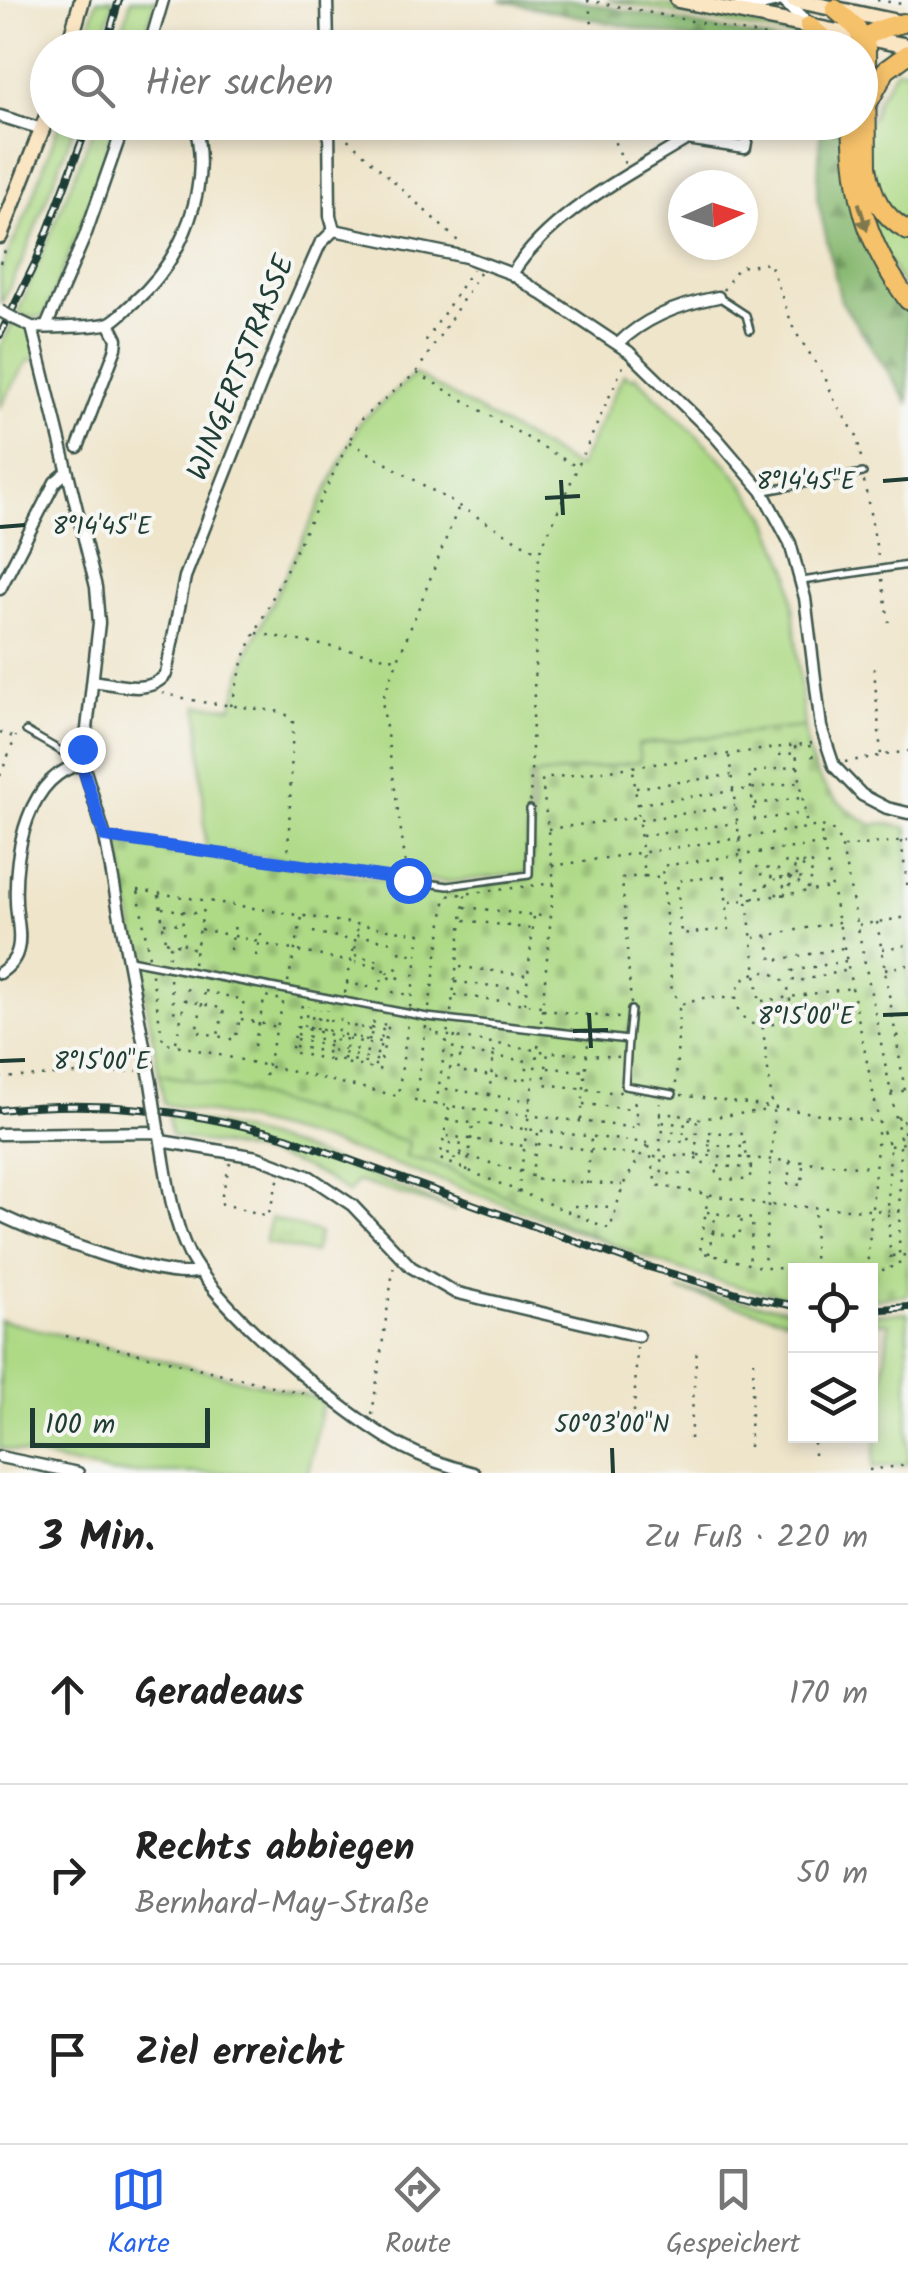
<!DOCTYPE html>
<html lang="de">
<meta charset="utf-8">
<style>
:root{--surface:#fff;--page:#f6f6f6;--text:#222;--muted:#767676;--line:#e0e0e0;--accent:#2563eb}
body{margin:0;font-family:Kalam,sans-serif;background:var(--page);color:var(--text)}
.controls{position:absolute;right:30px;bottom:30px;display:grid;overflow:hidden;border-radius:0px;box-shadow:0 5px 15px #0003}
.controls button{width:90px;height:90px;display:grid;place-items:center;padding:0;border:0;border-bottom:2px solid var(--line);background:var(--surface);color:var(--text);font:50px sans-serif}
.compass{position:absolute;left:668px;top:170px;width:90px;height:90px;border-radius:50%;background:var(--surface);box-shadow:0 5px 15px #0003;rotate:87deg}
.scale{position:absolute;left:30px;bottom:25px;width:180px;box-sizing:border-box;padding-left:10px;border:5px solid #1f3d34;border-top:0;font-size:28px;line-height:35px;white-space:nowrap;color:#1f3d34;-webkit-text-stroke:8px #f6f6f2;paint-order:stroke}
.stop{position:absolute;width:30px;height:30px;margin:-22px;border:8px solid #2563eb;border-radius:50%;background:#fff}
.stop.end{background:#2563eb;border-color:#fff;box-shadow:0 2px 10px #0008}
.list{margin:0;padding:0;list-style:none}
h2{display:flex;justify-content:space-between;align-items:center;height:130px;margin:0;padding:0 40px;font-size:42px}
h2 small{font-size:32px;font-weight:400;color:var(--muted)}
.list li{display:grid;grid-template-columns:65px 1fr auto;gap:30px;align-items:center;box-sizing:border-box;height:180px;padding:0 40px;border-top:2px solid var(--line)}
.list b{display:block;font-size:38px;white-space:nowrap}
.list p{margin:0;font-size:32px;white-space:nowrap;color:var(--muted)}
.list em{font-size:32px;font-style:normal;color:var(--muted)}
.icon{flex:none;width:55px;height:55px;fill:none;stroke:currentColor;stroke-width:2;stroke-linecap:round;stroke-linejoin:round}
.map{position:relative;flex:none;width:908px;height:1473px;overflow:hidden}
.search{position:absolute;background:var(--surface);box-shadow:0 5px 15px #0003;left:30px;right:30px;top:30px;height:110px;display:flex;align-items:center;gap:25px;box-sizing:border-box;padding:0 35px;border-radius:55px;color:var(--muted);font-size:38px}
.sheet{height:670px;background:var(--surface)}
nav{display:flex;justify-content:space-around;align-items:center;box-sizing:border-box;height:140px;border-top:2px solid var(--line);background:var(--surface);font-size:28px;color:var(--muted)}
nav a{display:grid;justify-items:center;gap:5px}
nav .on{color:var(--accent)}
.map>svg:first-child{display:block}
.green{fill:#aeda86;stroke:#668c5d;stroke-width:2.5}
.forest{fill:url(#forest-firs);stroke:#547c54;stroke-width:2.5}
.cemetery{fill:url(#cemetery-stones);stroke:#668c5d;stroke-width:2.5}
.park{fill:url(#park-tufts);stroke:#668c5d;stroke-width:2.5}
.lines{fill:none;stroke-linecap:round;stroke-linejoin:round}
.service-casing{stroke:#3e564b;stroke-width:10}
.minor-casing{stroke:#3e564b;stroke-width:15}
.tertiary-casing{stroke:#3e564b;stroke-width:18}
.secondary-casing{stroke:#3e564b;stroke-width:19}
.motorway-casing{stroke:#3e564b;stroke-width:22}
.path{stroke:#3e564b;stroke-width:2.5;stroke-dasharray:2.5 8;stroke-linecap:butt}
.service{stroke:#fff;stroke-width:5}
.minor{stroke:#fff;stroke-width:10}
.tertiary{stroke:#fff;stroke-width:12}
.secondary{stroke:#fbe6c4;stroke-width:14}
.motorway{stroke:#f5c16b;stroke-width:18}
.rail-casing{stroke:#1f3d34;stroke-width:8}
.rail{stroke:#f6f6f2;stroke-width:4;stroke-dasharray:11;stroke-linecap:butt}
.minor-bridge-casing{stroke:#3e564b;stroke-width:15;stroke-linecap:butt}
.minor-bridge{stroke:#fff;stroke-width:10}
.oneway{fill:#7f784d}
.route{stroke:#2563eb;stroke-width:12}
.ticks{fill:none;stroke:#1f3d34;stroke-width:4}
.labels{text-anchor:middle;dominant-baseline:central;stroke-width:8;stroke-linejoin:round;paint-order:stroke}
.street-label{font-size:30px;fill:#1f3d34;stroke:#f6f6f2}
.ticks-label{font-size:25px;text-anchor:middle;fill:#1f3d34;stroke:#f6f6f2;stroke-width:8;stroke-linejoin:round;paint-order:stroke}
</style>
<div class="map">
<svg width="908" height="1473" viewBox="0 0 908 1473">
<defs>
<pattern id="forest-firs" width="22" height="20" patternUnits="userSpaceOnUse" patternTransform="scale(2.5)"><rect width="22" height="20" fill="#8aba73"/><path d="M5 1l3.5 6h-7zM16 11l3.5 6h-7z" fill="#70985f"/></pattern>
<pattern id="cemetery-stones" width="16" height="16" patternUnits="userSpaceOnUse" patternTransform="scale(2.5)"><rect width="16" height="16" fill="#aeda86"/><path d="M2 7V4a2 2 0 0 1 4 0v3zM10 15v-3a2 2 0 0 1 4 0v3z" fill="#95bc74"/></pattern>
<pattern id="park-tufts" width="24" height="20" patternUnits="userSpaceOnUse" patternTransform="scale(2.5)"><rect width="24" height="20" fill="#aeda86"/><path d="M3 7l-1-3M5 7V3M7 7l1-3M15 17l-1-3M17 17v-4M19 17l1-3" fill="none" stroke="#95bc74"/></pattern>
</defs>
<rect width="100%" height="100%" fill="#f6f6f2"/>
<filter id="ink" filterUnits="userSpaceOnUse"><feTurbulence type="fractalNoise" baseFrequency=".01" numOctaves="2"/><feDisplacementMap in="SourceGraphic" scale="20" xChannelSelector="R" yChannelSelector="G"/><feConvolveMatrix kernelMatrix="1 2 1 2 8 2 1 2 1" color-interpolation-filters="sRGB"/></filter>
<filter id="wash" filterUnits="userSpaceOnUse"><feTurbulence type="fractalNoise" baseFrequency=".0048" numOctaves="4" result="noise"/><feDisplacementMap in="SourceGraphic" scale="40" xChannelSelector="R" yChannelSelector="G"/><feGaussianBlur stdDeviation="2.25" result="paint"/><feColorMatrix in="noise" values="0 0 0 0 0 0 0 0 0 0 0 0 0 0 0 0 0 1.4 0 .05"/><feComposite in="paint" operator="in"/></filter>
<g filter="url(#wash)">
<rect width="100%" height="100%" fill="#efe5cb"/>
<path class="green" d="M97 0H114L100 47H83Z
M131 0H156L141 47H118Z
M607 0C672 0 740 22 804 35L803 39Z
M896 69 908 70V294L872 232 860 123 873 117 877 101Z
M60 122 76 123 22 262 1 304 0 270 28 211Z
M96 123H116L89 204 45 315C36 320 27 317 18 312Z
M698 123 734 126 740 133 733 137 699 132 695 126Z
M15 319 32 327 39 357 27 362 0 406V346Z
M415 374 578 468 624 374 632 379 635 376 727 464 766 515 790 574 804 727 639 744 640 762 530 776 526 873 448 882 206 849 198 705 232 707 248 652 360 422Z
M159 1074 236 1089 410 1142 407 1157 430 1161 648 1258C489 1200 331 1131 164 1104Z
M168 1115C272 1132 360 1171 456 1211L357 1181 348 1193C297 1154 237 1148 175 1137L171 1135Z
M678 1290 795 1310V1319H786Z
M908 1313V1464L873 1467 889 1323 871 1322V1314Z
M0 1320 323 1400 308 1473H112L0 1448Z"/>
<path class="forest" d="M499 0H573L808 47H728Z
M821 123H843L845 165 852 202 867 246 908 313V402L841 301 817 197Z"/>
<path class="cemetery" d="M804 727C810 778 828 800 872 825L885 823 908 828V1295L871 1299 870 1270H796L795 1297C668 1281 549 1214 433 1162L406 1157 409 1142 236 1089 159 1074 119 843 448 888 531 879 534 776 640 762 638 745Z"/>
<path class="park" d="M271 1218 319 1233 314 1253 265 1243Z"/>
</g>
<g filter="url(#ink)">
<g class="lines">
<g class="service-casing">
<path id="service" d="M720 298 746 315 750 330
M765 491 863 473
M802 581 908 565
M26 731 80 762
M105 837 448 886 529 875 530 809
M130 960 427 1017 628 1040 625 1086 673 1094
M628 1040 631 1010"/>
</g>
<g class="minor-casing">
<path id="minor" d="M327 0 328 48
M149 48 163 0
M0 116 42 129
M687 139 690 122
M334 230 466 257 512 274 629 352 715 436 762 491 790 543 805 598 821 727 834 766 862 795 887 808 908 813
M512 274C551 212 626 177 687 139L745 148 749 125 733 122
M15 319 32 327 96 587 99 623 83 764 105 837 151 1083
M32 327C46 328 98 327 109 323 117 320 126 309 133 303 182 261 213 186 194 122
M46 327 85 236 125 122
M618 344C645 317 681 304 718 297
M78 447 116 348 117 339 109 323
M0 589 55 482 67 472
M93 681C117 684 149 696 166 674L185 577 283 328 320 244 334 230 330 216 329 122
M0 973C9 967 16 959 18 949 22 934 16 916 16 901 14 854 27 774 83 764
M0 1134 159 1132
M160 1136C167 1176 171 1217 189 1254 218 1310 346 1417 403 1447 426 1459 450 1467 474 1473
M161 1141 257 1157 310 1177 352 1205 411 1267 454 1292 638 1336
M0 1215C33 1232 169 1284 199 1271
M0 1457 78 1473"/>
</g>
<g class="tertiary-casing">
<path id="tertiary" d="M784 0 809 26
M733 10 778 0"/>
</g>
<g class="secondary-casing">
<path id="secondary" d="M678 0 908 46
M794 0 902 23
M68 48 82 0
M0 236 48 114"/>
</g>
<g class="motorway-casing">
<path id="motorway" d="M835 9 856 27 866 47 867 167C872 196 881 216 908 231
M809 26 835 48
M857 47C868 31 885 27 903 23
M869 101 886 70 908 54
M852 122C854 195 865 241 908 300"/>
</g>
<path class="path" d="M587 0 806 44
M588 0 596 48
M877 0 908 5
M610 122 612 137 625 164
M340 132 459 242
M0 263 7 246
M723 290 739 267 770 263 794 330 824 375 836 404 857 436 862 463
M426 341 472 270
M417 373 577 467
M350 442 537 552
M864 481 879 561
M882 579 889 622
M257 633 396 659
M874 668 881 755
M162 693 201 702 283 712 293 720 288 856
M231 706 246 652 359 421 416 373 480 273
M0 732 13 737
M809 745 813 758
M795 746 807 827
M779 755 796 753
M729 756 774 1118 764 1265
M845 762 908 751
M798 766 749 773 755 820 805 813
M0 776 16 736
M636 788 731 775
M530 802 539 553 624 364
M638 804 800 782
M755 804 801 798
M640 820 735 806
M548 829 638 817
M642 836 737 823
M901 841 908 889
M844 847 908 840
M552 866 820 826 831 828 841 843 900 1138 899 1267
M756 867 778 870 786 862 799 864
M407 873 382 700 459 506
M760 874 779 879 782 878 780 871
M645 876 661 877
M724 876 729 929 681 934 677 881Z
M796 876 805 864 811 863 814 865 809 880
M788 878 792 870 810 859
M138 890 420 934 398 1096 163 1042Z
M159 895 165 941 171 947 168 959
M776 895 792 877 816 881
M784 895 792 882H798L812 890
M753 899 759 886 771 884 775 879
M730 902 831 888
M465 907 550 917
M162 908 202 914
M182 911 184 946 195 949
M465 920 532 929
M877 922 905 1091
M164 923 181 924
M859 925 908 917
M201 929 224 934
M313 932 351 940
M357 935 398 943
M234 936 259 942
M767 936 772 961 843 948
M754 938 839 922
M166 941 183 946
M268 945 346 961
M354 947 358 948 356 956 385 962
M882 949 908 945
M230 950 236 920
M399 952 417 955
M256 956 263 926
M846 961 792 971 794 982 849 970
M193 964 205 903
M460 967 527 975
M388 974a6 6 0 1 1 12 0a6 6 0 1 1-12 0Z
M885 969 908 965
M736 999a27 27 0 1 1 54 0a27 27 0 1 1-54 0Z
M170 979 175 1017 178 1018
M288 982 302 917
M455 982 525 989
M346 983 380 989 384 968 355 962
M205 991 244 1000 235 1040 196 1031Z
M392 992 410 995
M345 993 358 925
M455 995 541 1006
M736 998H703L684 1004 672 993 662 866 822 844
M185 1000 224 1009 218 1035
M762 1001 852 988
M525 1003 534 916
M631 1004 622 878 645 876 633 769
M302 1005 291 1052 330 1060
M429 1008 446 896 554 883
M543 1010 619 1018
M451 1012 465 895
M241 1019 277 1027
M541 1022 554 883 542 779 812 743
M426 1026 415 1102 638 1128 634 1098
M297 1027 383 1047
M304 1027 308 1006
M371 1028 388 1031
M310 1029 314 1008
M432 1029 431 1033 547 1052
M316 1030 320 1009
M322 1031 327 1010
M328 1032 332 1012
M297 1034 333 1042
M370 1034 386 1038
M344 1036 348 1017
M455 1036 447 1089 531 1101
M897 1036 908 1034
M346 1038 341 1062 379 1070 389 1023
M352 1038 356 1019
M296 1039 333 1047
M359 1039 363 1020
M368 1039 385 1043
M366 1041 371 1022 387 1025
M176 1042 189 981
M254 1046 265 996 282 1000
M295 1046 331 1053
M345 1047 382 1055
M461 1052 528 1061 525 1081 458 1071Z
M344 1053 380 1061
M619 1057 548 1052 544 1084 618 1093 621 1091
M343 1058 379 1066
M331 1062 342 1011
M548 1068 585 1071
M265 1076 284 999
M0 1078 137 1071
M676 1084 679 1009 684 1004
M891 1093 908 1090
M489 1095 495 1044
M681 1095 879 1122 867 1269
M583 1104 633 1109
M436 1105 448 1029
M449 1108 440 1159 610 1229 623 1185 648 1143
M660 1114V1122L689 1125 690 1117
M897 1118 908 1116
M698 1119 769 1110
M447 1120 647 1143
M581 1120 588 1044
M903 1120 905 1139
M660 1122V1131L689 1133 688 1142 660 1140 662 1174H697
M538 1133 531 1179 622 1185
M447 1136 524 1146
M538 1144 640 1155
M708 1145 744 1147
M649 1146 656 1185 768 1205 908 1212
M890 1146 908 1142
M461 1154 460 1160 448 1157 450 1143 463 1145 461 1154 520 1172
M698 1155 747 1158 743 1134 708 1132 711 1156
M654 1157 696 1155 697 1117 660 1113V1103
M696 1157 697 1162 713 1164
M790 1162 788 1184 802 1185 803 1163
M230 1163 220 1203 268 1216 279 1177
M752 1168 715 1166 719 1179 749 1180 752 1168 747 1158 872 1167
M467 1171 473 1125
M587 1184 591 1139
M518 1193 539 1040
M708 1195 700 1252 764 1268 891 1270 888 1210 890 1146 879 1122 820 828
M574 1206 615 1207
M707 1212 753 1219 749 1264
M713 1232 715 1215
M709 1254 712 1233 739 1237 742 1218
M892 1256 908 1255
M814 1269 815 1208
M66 1336 309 1395
M372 1415 394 1264
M633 1433 637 1347
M690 1439 697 1348
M749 1447 754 1361
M814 1455V1436
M869 1470 908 1465"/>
<use href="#service" class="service"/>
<use href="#minor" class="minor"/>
<use href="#tertiary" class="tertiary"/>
<use href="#secondary" class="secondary"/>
<use href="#motorway" class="motorway"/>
<g class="rail-casing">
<path id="rail" d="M105 48 119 0
M0 335 37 259 89 122
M0 1110C99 1099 190 1110 286 1137L639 1264 754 1298 796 1306
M870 1310 908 1307"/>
</g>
<use href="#rail" class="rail"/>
<g class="minor-bridge-casing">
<path id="minor-bridge" d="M0 311 15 319
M151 1083 158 1128"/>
</g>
<use href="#minor-bridge" class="minor-bridge"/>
</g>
<defs><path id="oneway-solid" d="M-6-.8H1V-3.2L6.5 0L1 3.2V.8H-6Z" transform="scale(2.5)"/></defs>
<use class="oneway" href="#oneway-solid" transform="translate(863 217) rotate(73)"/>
</g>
<g class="lines" filter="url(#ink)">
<path class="route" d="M82 749 84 772 105 837 408 880"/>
</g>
<path class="ticks" d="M561 480 563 515M883 481 908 479M545 498 580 496M0 527 25 525M589 1013 591 1048M883 1015 908 1014M573 1031 608 1030M0 1061 25 1060M612 1448 613 1473"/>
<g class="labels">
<g class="street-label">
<text transform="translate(242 368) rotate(-68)">WINGERTSTRASSE</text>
</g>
</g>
<g class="ticks-label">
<text x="806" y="489">8°14'45"E</text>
<text x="102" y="534">8°14'45"E</text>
<text x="806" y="1024">8°15'00"E</text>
<text x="102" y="1069">8°15'00"E</text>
<text x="612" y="1432">50°03'00"N</text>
</g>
</svg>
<div class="controls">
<button><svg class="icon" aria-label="locate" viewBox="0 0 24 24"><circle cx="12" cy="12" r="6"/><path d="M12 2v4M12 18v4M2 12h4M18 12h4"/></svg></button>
<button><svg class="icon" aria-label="layers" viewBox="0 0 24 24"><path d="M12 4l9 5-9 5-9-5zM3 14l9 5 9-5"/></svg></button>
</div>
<svg class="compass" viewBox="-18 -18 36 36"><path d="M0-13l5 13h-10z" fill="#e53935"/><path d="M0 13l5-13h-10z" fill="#767676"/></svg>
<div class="scale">100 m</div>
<div class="stop" style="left:408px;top:880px"></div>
<div class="stop end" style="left:82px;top:749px"></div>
<div class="search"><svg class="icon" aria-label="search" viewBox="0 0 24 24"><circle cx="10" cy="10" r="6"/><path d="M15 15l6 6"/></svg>Hier suchen</div>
</div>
<section class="sheet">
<h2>3 Min.<small>Zu Fuß · 220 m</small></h2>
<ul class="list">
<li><svg class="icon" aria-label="ahead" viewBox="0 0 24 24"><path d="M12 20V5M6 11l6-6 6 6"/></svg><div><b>Geradeaus</b></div><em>170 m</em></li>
<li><svg class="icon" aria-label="right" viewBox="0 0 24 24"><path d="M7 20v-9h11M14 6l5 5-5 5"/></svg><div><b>Rechts abbiegen</b><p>Bernhard-May-Straße</p></div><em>50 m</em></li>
<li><svg class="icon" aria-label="arrive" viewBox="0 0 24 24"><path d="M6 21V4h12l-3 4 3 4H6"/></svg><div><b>Ziel erreicht</b></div></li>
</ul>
</section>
<nav>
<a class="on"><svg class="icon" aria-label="map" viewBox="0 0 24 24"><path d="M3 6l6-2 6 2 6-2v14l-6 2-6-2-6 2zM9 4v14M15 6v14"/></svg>Karte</a>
<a><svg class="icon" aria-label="directions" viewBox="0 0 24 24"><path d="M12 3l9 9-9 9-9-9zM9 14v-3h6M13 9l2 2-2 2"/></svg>Route</a>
<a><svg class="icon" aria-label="saved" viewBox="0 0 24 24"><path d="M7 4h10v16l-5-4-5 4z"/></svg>Gespeichert</a>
</nav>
